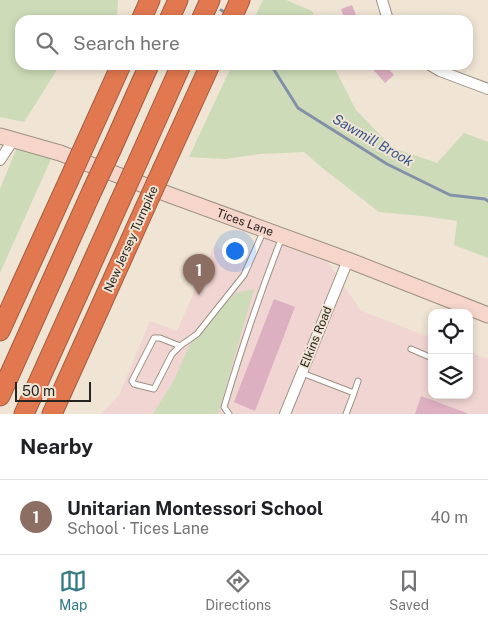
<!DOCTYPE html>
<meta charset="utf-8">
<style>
:root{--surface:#fff;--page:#f2f2f2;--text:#202124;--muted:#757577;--line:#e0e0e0;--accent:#347c85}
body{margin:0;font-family:"Public Sans",sans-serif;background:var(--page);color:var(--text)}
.controls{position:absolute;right:15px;bottom:15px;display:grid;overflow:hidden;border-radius:10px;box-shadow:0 2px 8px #0003}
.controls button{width:45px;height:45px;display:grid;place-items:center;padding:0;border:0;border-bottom:1px solid var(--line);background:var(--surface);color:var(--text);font:25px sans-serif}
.scale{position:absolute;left:15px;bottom:12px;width:76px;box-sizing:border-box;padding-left:5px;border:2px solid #28241e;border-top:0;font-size:14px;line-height:18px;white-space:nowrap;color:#28241e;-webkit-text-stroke:4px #f0e4d4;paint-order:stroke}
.you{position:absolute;left:234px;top:250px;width:18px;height:18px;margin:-12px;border:4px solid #fff;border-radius:50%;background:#1a73e8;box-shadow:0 0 0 8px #1a73e833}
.badge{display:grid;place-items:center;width:32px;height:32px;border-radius:50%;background:var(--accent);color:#fff;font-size:16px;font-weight:700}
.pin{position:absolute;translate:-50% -41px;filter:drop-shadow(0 1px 2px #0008)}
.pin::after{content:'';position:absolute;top:26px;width:18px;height:15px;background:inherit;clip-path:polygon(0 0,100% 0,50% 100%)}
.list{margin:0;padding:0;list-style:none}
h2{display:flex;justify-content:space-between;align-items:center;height:65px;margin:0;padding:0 20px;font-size:21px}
h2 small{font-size:16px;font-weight:400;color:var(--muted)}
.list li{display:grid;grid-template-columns:32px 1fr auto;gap:15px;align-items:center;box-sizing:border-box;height:75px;padding:0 20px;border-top:1px solid var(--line)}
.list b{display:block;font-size:19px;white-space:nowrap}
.list p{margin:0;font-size:16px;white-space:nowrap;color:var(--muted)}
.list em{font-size:16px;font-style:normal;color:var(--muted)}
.icon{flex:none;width:28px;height:28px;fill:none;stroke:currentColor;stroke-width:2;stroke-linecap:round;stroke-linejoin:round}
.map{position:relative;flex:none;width:488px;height:414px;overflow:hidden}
.search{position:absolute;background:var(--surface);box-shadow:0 2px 8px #0003;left:15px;right:15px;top:15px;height:55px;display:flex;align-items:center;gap:12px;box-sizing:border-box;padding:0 18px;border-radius:15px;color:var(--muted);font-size:19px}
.sheet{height:140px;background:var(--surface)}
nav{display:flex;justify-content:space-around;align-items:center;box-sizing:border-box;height:70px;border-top:1px solid var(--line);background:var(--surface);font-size:14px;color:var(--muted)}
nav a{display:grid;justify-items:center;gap:2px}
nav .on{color:var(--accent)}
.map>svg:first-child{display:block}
.industrial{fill:#f0d5d2}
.green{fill:#cddbb8}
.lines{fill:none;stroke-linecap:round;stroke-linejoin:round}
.stream{stroke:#8291a9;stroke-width:3}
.building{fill:#dcafc1}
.lane-casing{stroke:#9b9182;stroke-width:7}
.street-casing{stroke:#9b9182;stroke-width:12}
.secondary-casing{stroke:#9b9182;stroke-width:17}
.highway-casing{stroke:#a05b3e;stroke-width:21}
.lane{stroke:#fff;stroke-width:5}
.street{stroke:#fff;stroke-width:10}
.secondary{stroke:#f6d6ca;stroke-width:15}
.highway{stroke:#e1784f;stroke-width:19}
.highway-bridge-casing{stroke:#a05b3e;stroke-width:21;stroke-linecap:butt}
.highway-bridge{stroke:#e1784f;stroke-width:19}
.labels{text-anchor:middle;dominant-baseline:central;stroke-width:4;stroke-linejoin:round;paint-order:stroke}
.street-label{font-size:12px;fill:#28241e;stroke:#f0e4d4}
.water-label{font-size:14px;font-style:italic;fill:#375888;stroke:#f0e4d4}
</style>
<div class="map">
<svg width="488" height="414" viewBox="0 0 488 414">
<rect width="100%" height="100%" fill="#f0e4d4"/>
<path class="industrial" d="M265 232 322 253 361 311 432 338V395H469V352L488 359V414H101L119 395 150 321 177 331 214 246 252 260Z"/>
<path class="green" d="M0 0H118L117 16 115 20H20V65H60L24 122 0 117Z
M263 0H286L312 11 316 20H253Z
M232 65H333L356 110 393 148 437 163 464 133 488 142V258L454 245 457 221 423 216 379 212 325 170 304 152 260 154 226 159 189 157Z
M18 145 51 159 0 273V189Z
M254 289 218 414H153L174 380 195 333 236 293Z"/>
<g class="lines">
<path class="stream" d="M221 10 228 14
M271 65 298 108 387 164 450 195 485 199 488 201"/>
</g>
<path class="building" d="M352 5 358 20H345L341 9Z
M369 65H385L394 75 385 83Z
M274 299 295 307 255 411 234 402Z
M421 396 467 413V414H415Z"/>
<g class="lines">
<g class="lane-casing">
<path id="lane" d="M180 346 172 354 154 389 134 384 132 381 154 338H160L180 346 197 334 244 275 264 230
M411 349 432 358
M302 373 354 393 346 414
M354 393 358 381
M229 414 224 407C241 350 260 293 282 237"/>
</g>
<g class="street-casing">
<path id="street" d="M382 0 388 20
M430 65 440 71 488 89
M0 160 14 139
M285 414 348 260"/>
</g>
<g class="secondary-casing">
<g id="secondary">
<path id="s1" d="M0 136 60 153 170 195 348 260 488 315"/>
</g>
</g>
<g class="highway-casing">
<path id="highway" d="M141 20 150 0
M169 20 178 0
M201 20 210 0
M231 20 240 0
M112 148 149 65
M139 159 181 65
M163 168 210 65
M0 331 68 182
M0 396 92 191
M24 414 120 201
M52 414 144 210"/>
</g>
<use href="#lane" class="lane"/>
<use href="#street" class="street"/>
<use href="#secondary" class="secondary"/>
<use href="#highway" class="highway"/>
<g class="highway-bridge-casing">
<path id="highway-bridge" d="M68 182 121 65
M92 191 112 148
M120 201 139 159
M144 210 163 168"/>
</g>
<use href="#highway-bridge" class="highway-bridge"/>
</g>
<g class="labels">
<g class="street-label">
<text stroke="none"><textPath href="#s1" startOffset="260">Tices Lane</textPath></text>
<text transform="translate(131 239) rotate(-66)">New Jersey Turnpike</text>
<text transform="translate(316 337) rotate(-68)">Elkins Road</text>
</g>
<g class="water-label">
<text transform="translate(373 140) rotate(30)">Sawmill Brook</text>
</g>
</g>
</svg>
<div class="controls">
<button><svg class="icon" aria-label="locate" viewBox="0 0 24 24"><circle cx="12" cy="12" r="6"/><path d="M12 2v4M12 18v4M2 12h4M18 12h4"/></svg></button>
<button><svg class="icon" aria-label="layers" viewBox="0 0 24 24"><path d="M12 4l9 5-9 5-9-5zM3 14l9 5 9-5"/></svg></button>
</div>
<div class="scale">50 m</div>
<div class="you"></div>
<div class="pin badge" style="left:199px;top:295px;background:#8d6e63">1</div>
<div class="search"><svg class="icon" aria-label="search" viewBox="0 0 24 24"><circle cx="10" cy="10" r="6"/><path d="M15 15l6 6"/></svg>Search here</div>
</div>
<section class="sheet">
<h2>Nearby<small></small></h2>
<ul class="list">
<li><span class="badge" style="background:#8d6e63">1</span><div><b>Unitarian Montessori School</b><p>School · Tices Lane</p></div><em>40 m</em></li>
</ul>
</section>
<nav>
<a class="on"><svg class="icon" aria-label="map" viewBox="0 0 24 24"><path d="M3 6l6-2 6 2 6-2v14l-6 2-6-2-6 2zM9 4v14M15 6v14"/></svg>Map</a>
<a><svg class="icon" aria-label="directions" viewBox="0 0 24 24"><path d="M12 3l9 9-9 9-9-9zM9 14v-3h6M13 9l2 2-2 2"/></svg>Directions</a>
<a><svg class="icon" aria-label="saved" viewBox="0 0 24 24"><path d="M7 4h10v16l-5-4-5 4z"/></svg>Saved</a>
</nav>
